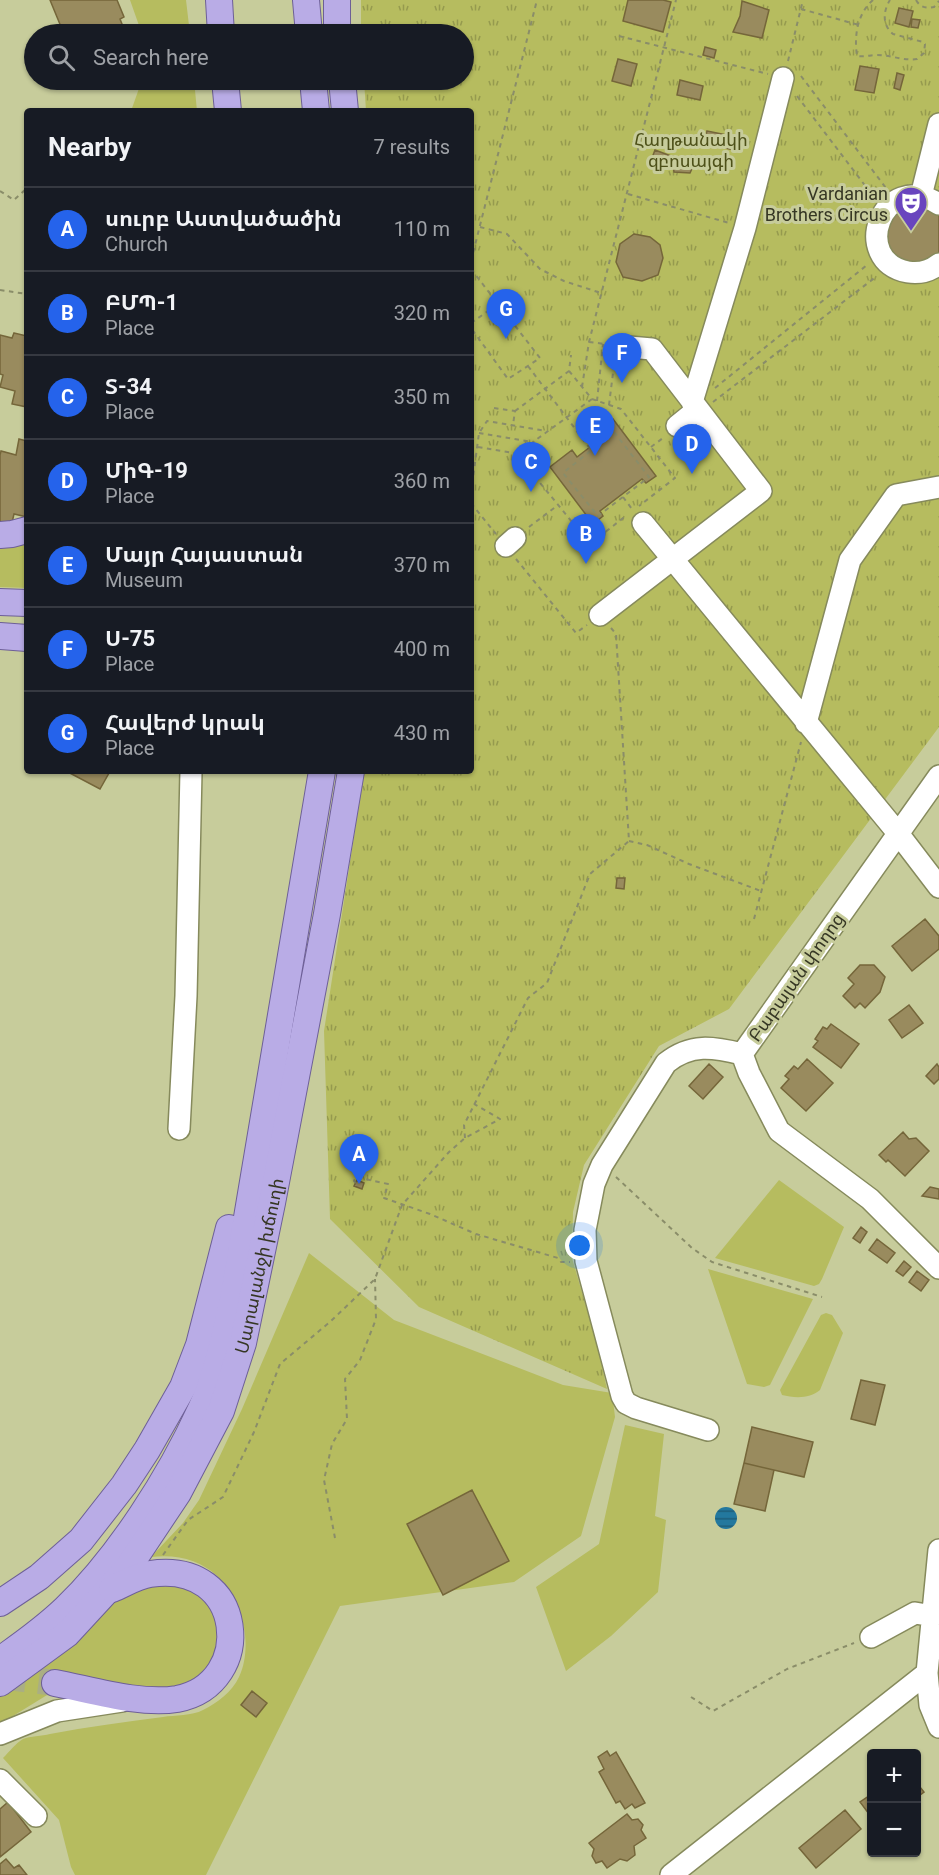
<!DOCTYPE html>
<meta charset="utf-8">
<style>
:root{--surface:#171b24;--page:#242831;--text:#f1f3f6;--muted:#9ea1a6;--line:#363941;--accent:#2563eb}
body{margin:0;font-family:Roboto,"Noto Sans Armenian",sans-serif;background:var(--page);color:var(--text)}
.controls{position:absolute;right:18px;bottom:18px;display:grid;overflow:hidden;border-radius:6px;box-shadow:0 2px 4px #0004}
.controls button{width:54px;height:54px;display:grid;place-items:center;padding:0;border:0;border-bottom:2px solid var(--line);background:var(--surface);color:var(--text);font:30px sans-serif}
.you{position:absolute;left:580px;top:1246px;width:21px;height:21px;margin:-15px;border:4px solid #fff;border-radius:50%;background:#1a73e8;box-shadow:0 0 0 9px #1a73e833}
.badge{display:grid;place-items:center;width:39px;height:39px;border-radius:50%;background:var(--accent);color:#fff;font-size:20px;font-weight:700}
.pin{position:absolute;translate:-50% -50px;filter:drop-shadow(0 2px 3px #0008)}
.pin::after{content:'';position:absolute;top:32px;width:21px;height:18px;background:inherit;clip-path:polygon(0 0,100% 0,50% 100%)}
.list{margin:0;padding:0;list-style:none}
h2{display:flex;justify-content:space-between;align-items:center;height:78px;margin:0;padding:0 24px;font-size:26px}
h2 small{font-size:20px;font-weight:400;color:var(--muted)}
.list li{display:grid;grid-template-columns:39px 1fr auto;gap:18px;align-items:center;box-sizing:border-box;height:84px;padding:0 24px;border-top:2px solid var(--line)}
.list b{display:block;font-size:22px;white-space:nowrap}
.list p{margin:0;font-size:20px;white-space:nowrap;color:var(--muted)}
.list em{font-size:20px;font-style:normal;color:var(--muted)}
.icon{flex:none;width:33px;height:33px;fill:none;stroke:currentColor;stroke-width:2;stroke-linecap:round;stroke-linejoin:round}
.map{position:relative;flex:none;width:939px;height:1875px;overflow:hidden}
.search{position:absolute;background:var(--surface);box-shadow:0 2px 4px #0004;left:24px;top:24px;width:450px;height:66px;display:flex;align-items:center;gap:15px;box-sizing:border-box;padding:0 21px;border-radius:33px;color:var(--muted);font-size:22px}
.panel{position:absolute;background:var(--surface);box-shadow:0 2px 4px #0004;left:24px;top:108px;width:450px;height:666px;border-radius:6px}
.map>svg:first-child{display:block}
.green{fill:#b6bc5f}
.park{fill:url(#park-tufts)}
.water{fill:url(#water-rules)}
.building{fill:#998b5e;stroke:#75663a;stroke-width:1.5}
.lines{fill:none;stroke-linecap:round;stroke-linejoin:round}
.major-tunnel{stroke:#aaae83;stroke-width:26;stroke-dasharray:26 13;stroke-linecap:butt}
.minor-casing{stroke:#868a5c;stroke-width:24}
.major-casing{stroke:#6d5f97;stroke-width:28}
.path{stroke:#8a8d69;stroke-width:2;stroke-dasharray:4.5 4.5;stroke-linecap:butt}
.minor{stroke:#fff;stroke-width:21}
.major{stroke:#b9ace6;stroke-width:26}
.labels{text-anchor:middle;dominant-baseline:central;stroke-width:6;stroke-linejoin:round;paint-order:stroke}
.park-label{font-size:18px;fill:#4d5018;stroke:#c7cc9b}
.poi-label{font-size:18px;fill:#363724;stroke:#c7cc9b;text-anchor:end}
.street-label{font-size:18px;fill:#363724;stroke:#c7cc9b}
</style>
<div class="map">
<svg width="939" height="1875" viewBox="0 0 939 1875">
<defs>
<pattern id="park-tufts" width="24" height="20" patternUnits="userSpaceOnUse" patternTransform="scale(1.5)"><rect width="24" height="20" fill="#b6bc5f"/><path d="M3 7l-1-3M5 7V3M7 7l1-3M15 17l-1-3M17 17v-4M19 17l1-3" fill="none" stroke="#959a4e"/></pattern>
<pattern id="water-rules" width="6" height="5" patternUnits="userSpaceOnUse" patternTransform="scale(1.5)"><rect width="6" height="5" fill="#23789e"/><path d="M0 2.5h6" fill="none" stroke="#1e5e79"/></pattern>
</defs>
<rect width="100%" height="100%" fill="#c7cc9b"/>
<path class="green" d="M130 0H186L190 34H142Z
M142 80H194L197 111H131Z
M27 539V588L0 587V544Z
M779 1180 844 1227 822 1279 819 1284 814 1286 715 1258Z
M309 1253 394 1320 563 1385 612 1393 615 1417 581 1536 514 1582 340 1606 206 1875H75L71 1867 59 1820 3 1758C9 1752 16 1743 23 1739 30 1736 42 1736 50 1734 87 1727 125 1722 163 1717 175 1715 192 1716 203 1710 217 1703 232 1692 239 1677 246 1663 247 1643 244 1628 235 1580 201 1551 151 1557L183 1523 199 1500 242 1409Z
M708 1269 813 1299 770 1385 764 1387 747 1384Z
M826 1313 832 1315 843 1333 820 1390C810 1399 794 1398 782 1395L780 1390 821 1315Z
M625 1425 664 1434 655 1516 666 1520 658 1592 611 1636 566 1671 536 1587 599 1544Z
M185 1582 217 1612 218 1656 189 1687 52 1692 0 1724V1692L134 1587Z"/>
<path class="park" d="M361 0H939V727L729 1009 659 1046 584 1165 573 1212 572 1258 597 1344 607 1389 419 1307 330 1219 324 1031 364 771H471V111H366L364 80H464V34H361Z"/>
<path class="water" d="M715 1518a11 11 0 1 1 22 0a11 11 0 1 1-22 0Z"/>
<path class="building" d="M50 0H117L124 17 120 19 126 34H64Z
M628 0H663L671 2 663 32 623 21Z
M742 1 769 10 762 38 733 32 740 16Z
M899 8 913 11 909 27 895 23Z
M912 19 920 20 918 28 911 27Z
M705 47 716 50 714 58 703 55Z
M618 59 637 64 631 86 612 81Z
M860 66 879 69 874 93 855 90Z
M897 73 904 75 900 90 894 88Z
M680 80 703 86 700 100 677 95Z
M707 131 737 137 734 150 704 143Z
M655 150 671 156 666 169 650 163Z
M672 156 695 162 690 173 674 172Z
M904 203 939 212V258L921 268 891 257 883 227Z
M634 234 650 237 660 245 663 258 658 275 642 281 623 277 616 262 620 244Z
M14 333 27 336V407L12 404 15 391 0 387 3 375 0 374V335L12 338Z
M613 419 656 476 646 483 642 479 600 511 603 516 593 524 550 467 572 450 577 457 603 437 598 431Z
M19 439 27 441V517L14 514 10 531 0 529V455L1 451 16 455Z
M66 771H105L109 773 100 789Z
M617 878H625L624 889 616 888Z
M925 919 939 936V949L912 971 892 946Z
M860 965H874L885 977 880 992 865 1008 860 1003 855 1008 843 996 854 984 848 978Z
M909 1005 923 1023 902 1038 889 1020Z
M831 1024 859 1044 841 1068 813 1047 818 1041 815 1039 823 1027 827 1029Z
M807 1059 833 1083 806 1111 781 1088 789 1079 785 1076 794 1066 798 1069Z
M709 1064 723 1077 703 1099 689 1086Z
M937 1064 939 1067V1079L934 1084 926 1076Z
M903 1132 909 1139 916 1138 929 1151 905 1176 888 1160 886 1162 879 1155Z
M357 1180 364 1183 362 1189 354 1186Z
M930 1187 939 1189V1199L922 1196Z
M861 1227 867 1232 860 1243 853 1238Z
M877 1239 895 1253 887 1263 869 1250Z
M904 1261 911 1267 903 1276 896 1271Z
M917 1271 929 1280 921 1291 909 1282Z
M861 1380 885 1385 875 1425 851 1419Z
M752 1427 813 1442 804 1477 744 1463Z
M744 1463 774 1470 765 1511 734 1504Z
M472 1490 509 1561 443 1595 407 1524Z
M252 1691 267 1703 256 1717 241 1705Z
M607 1751 610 1756 616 1752 645 1803 635 1808 632 1804 625 1809 620 1801 616 1803 599 1772 604 1769 598 1757Z
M916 1782 924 1792 916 1798Z
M872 1794V1818L860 1802Z
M8 1802 31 1832 0 1857V1809Z
M845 1810 861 1829 816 1868 799 1848Z
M627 1814 632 1820 638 1819 643 1825 641 1830 646 1838 634 1846 635 1855 627 1861 620 1859 607 1868 602 1861 596 1863 592 1856 594 1849 589 1843Z
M6 1859 14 1868 19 1865 27 1875H0V1864Z"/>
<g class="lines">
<path class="major-tunnel" d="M0 1676 55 1683"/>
<g class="minor-casing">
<path id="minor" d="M921 196 939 124
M939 204C882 168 849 261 908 272 920 274 930 271 939 264
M692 402 745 228 783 78
M677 426 698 409
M643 523 897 832 939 887
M506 546 515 538
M600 615 761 491 652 349 629 347
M806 723 850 560 896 495 939 487
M939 776 742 1054 749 1073 779 1131 870 1199 939 1268
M179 1129 186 996 191 771
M708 1430 636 1408 626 1403 622 1396 586 1261 585 1230 594 1184 602 1165 666 1063C691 1043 713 1047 742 1054
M939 1550 927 1673 930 1705 939 1727
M871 1637 915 1613 933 1616
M0 1734 57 1711 122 1701
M0 1780 36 1816
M671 1875 927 1673"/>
</g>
<g class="major-casing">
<g id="major">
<path d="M219 0 221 34"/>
<path d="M306 0 309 34"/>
<path d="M337 0V34"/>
<path d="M225 80 228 111"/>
<path d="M313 80 316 111"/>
<path d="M342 80 345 111"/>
<path d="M0 535 12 534 27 530"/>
<path d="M0 602 27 603"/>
<path d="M0 636 27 638"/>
<path d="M0 1603 39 1577 81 1540 124 1485 147 1450 183 1387 199 1345 229 1228"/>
<path d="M0 1660C23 1644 45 1628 65 1609 119 1557 170 1477 201 1409 218 1373 225 1333 234 1295L322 771"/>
<path id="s1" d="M0 1683 67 1634 128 1568 178 1493 221 1411 243 1343 272 1203 327 914 351 771"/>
<path d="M55 1683C92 1690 140 1705 177 1699 257 1684 246 1559 150 1574 137 1576 124 1584 112 1589"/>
</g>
</g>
<path class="path" d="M873 0C857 14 854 36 857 56 865 57 870 55 877 55 891 55 903 61 917 59L924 53 925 44 923 42 893 34C882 25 883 11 890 0
M916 0C920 7 926 9 934 7L939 1
M801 9 859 25
M619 36 768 74
M788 61 803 0
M801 76 886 188
M797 96 873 196
M0 191 14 200 27 188
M628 194 729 223
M480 227 507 234 540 269 564 281 601 293
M471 261 537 0
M471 269 540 358 508 379 471 328
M0 290 27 294
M471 323 498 304
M589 342 613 345
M528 366 594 454
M569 371 592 399 621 409 675 478 639 506
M582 387 589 342 676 0
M715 388 867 265
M592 399 533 442 532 473 590 544 627 515
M597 401 603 344
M713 402 877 276
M609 405 615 357
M494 408 515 411 513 425
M515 411 569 371 571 355
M614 432 649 477 598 516 563 473Z
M479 433 533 442
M478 447 532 456
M651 447 663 438
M471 493 479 433 487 421 546 431
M623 497 632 509
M471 503 496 534
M529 527 558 505
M516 559 576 633 587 625
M611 628 616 634 629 841
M629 841 647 845 689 864 761 891
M754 919 801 742
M465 1138 464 1125 528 998 547 983 590 874 629 841
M616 1177 692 1248 712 1262 822 1297
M356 1183 354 1181 356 1177 388 1184 384 1198 430 1214 476 1234 558 1258 561 1262H570
M335 1538 324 1480 332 1444 347 1419 345 1379 360 1360 376 1319 375 1279
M163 1555 188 1520 223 1497 254 1432 280 1364 331 1321 375 1279 402 1205 449 1152 465 1138 500 1119 474 1104
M691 1697 713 1711 787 1669 854 1643"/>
<use href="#minor" class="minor"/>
<use href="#major" class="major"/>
</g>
<defs>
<g id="theatre-pin" transform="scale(1.725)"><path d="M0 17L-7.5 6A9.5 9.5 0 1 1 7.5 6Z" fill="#6945be" stroke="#c7cc9b"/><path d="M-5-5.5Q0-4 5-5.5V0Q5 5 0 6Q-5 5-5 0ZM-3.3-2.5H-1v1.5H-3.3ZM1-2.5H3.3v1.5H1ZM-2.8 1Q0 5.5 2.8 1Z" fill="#fff"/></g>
</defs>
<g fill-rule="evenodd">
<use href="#theatre-pin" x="911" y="203"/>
</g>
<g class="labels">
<g class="park-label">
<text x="691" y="139">Հաղթանակի<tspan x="691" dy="21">զբոսայգի</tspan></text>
</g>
<g class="poi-label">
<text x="888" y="193">Vardanian<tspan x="888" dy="21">Brothers Circus</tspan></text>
</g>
<g class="street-label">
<text transform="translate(796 977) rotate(-55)">Բաբայան փողոց</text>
<text stroke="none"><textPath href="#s1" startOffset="506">Սարալանջի խճուղի</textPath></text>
</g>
</g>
</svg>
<div class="controls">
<button>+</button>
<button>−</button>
</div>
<div class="you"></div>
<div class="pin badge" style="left:359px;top:1184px">A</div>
<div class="pin badge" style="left:586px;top:564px">B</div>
<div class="pin badge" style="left:531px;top:492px">C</div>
<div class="pin badge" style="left:692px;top:474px">D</div>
<div class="pin badge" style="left:595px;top:456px">E</div>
<div class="pin badge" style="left:622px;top:383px">F</div>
<div class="pin badge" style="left:506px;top:339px">G</div>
<div class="search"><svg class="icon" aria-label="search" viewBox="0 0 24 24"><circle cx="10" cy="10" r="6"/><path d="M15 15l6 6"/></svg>Search here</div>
<section class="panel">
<h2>Nearby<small>7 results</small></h2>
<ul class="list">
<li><span class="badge">A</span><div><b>սուրբ Աստվածածին</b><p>Church</p></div><em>110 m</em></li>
<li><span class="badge">B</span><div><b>ԲՄՊ-1</b><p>Place</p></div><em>320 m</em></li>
<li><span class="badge">C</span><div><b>Տ-34</b><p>Place</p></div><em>350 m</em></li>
<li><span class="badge">D</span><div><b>ՄիԳ-19</b><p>Place</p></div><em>360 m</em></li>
<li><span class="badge">E</span><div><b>Մայր Հայաստան</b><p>Museum</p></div><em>370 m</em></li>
<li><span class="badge">F</span><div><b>Ս-75</b><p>Place</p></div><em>400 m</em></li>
<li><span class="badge">G</span><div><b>Հավերժ կրակ</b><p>Place</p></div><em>430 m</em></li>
</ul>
</section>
</div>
